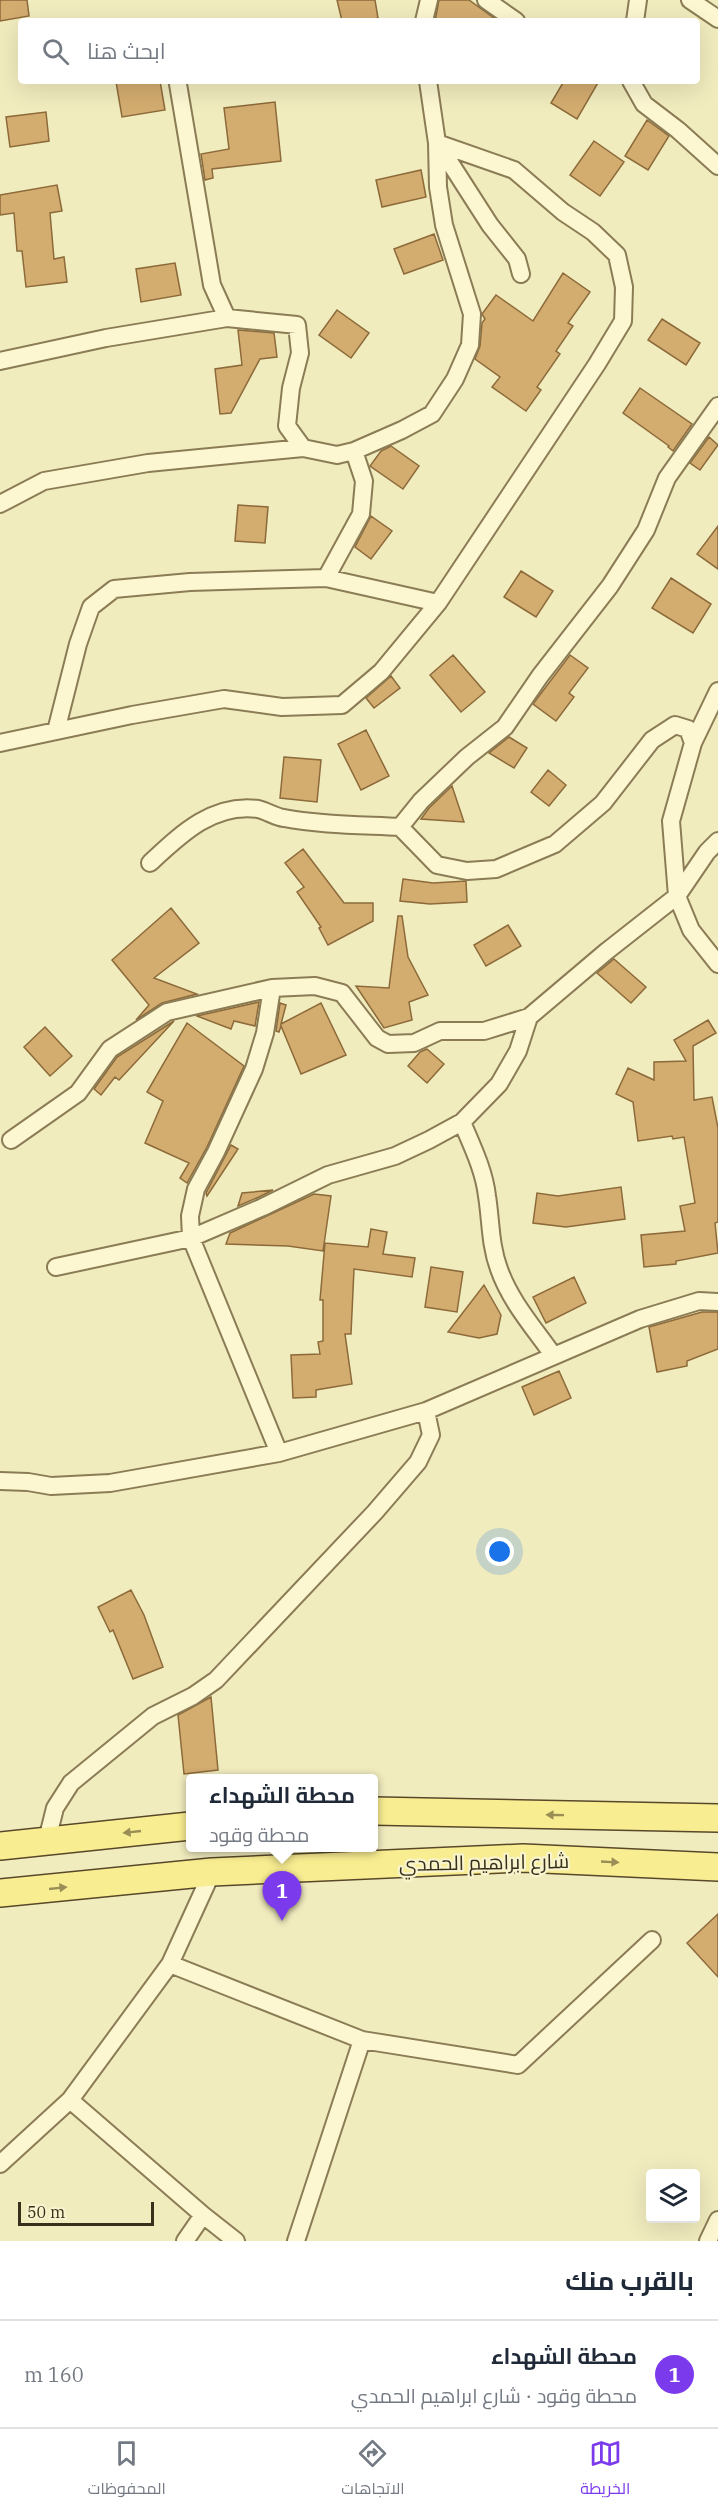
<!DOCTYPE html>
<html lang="ar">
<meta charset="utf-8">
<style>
:root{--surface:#fff;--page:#f2f2f3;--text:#1f2937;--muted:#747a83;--line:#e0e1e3;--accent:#7c3aed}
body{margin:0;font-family:"IBM Plex Serif",Cairo,serif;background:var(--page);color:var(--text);direction:rtl}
.controls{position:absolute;right:18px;bottom:18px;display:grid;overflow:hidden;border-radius:6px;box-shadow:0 6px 24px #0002}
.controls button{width:54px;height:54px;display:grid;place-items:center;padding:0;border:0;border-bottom:2px solid var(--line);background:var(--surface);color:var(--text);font:30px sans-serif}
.scale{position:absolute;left:18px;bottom:15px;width:136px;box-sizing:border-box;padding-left:6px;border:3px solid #392f1b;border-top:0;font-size:16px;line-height:21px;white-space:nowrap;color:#392f1b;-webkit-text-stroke:4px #f8f4ce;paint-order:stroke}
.you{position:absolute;left:500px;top:1552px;width:21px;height:21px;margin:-15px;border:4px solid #fff;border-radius:50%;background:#1a73e8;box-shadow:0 0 0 9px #1a73e833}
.badge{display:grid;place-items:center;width:39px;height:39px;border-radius:50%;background:var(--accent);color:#fff;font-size:20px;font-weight:700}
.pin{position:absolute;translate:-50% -50px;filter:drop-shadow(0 2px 3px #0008)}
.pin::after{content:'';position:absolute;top:32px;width:21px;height:18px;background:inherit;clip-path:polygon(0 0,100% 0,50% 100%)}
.popup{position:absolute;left:186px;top:1774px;width:192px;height:78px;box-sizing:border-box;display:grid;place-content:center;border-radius:6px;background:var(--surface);filter:drop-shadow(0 2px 4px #0005);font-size:20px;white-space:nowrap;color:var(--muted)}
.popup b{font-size:22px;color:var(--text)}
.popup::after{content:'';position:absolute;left:50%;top:100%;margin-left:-12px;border:12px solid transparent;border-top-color:var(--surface)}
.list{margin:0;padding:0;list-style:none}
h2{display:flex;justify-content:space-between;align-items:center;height:78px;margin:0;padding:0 24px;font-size:26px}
h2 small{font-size:20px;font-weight:400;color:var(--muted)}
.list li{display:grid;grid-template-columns:39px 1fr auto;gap:18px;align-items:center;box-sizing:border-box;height:108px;padding:0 24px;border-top:2px solid var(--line)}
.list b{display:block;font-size:22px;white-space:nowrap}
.list p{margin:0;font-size:20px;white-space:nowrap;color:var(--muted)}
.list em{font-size:20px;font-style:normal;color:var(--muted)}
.icon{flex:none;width:33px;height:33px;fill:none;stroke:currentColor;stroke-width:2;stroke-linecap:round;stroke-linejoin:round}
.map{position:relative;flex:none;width:718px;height:2241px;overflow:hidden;direction:ltr}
.search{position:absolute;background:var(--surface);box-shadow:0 6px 24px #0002;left:18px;right:18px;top:18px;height:66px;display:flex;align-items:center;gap:15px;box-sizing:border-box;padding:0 21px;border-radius:6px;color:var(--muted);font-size:22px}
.sheet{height:186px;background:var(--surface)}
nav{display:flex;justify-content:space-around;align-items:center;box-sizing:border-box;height:84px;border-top:2px solid var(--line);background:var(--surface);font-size:16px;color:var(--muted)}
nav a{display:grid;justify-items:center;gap:3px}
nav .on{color:var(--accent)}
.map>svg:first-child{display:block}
.building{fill:#d3ac70;stroke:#8c6a39;stroke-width:1.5}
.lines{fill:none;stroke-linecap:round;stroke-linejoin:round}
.street-casing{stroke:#8b7c55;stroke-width:20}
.primary-casing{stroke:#58482a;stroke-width:30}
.street{stroke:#fcf7d1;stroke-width:16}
.primary{stroke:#f9ed91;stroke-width:27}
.oneway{fill:#998e56}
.labels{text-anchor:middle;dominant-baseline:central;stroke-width:4.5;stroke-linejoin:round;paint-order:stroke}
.street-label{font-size:20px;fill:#392f1b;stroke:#f8f4ce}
</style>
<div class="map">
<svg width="718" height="2241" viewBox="0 0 718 2241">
<rect width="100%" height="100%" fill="#f1ecbe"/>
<path class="building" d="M0 0H27L29 16 0 21Z
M337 0H375L378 18 366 21H342Z
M439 0H469L498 21H435Z
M125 81H160L165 110 122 117 116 82Z
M564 81H599L577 119 551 103Z
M275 102 281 161 212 169 213 178 205 180 201 154 229 149 224 108Z
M46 112 49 141 10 147 6 117Z
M647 120 669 136 648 170 625 156Z
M594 141 624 162 600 196 570 175Z
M421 170 426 197 382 207 376 180Z
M57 185 62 211 50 213 54 259 64 257 67 282 26 287 22 251H17L14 213 0 215V195Z
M434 234 443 260 404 274 394 249Z
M175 263 181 295 141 302 136 269Z
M563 273 590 292 568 323 573 326 556 351 560 354 537 387 541 390 526 411 492 387 500 377 475 359 480 346 482 323 485 319 482 314 496 295 533 321Z
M337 310 369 333 351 358 319 335Z
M662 319 700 343 686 365 648 340Z
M238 330 274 333 277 357 260 359 231 413 220 414 215 369 242 365Z
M640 388 692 424 673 451 668 447 669 446 623 413Z
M709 437 718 445 700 470 690 463Z
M391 446 419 466 403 489 370 466 381 451Z
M238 505 268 507 265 543 235 541Z
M371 516 392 531 371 559 355 547Z
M718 526V569L697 554Z
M521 571 553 591 536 617 504 597Z
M671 578 711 604 693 633 652 608Z
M453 655 485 692 461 712 430 675Z
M570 655 588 668 569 693 574 697 556 721 533 704Z
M391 676 400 688 374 708 366 698Z
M366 730 389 776 361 790 338 744Z
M509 737 527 748 514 768 489 753Z
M284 757 321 760 317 802 280 798Z
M548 770 566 785 549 806 531 792Z
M452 786 464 822 421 819 429 808Z
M303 849 344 903H373V921L328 945 319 928 321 927 297 892 304 887 285 863Z
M403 879 433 883 466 881 467 902 430 904 400 901Z
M171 908 199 943 154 978 197 994 162 1003 136 1020 149 1005 112 960Z
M398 916H402L408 957 428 995 409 1002 412 1020 384 1028 356 986 389 988Z
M508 925 521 946 486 966 474 945Z
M614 959 646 987 631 1003 597 973Z
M259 1002 255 1026 234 1021 231 1029 197 1016Z
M280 1003 286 1005 281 1024 321 1003 346 1055 301 1074 281 1026 279 1032 276 1031Z
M708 1020 716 1033 693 1046 694 1100 712 1097 718 1128V1222L715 1223 718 1253 676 1261V1264L644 1267 641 1235 685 1231 680 1206 695 1203 684 1137 673 1139 672 1136 638 1141 633 1102 616 1094 628 1068 654 1080V1062L686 1061 674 1040Z
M174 1021 119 1080 115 1077 101 1095 94 1089 117 1057Z
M187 1023 244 1066 207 1147 187 1183 180 1178 189 1163 145 1143 163 1101 147 1092Z
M45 1027 72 1056 50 1076 24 1047Z
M427 1049 444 1064 427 1083 408 1066 420 1052Z
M231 1145 238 1149 207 1196 206 1193Z
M621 1187 625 1219 566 1227 533 1223 537 1193 558 1196Z
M273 1190 259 1197 238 1206 242 1193Z
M314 1194 331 1196 323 1251 288 1246 226 1244 230 1233Z
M371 1229 387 1232 383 1254 415 1258 412 1277 354 1269 351 1334H345L352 1384 316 1390V1397L293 1398 291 1355 320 1354 318 1342 323 1341V1300H320L325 1243 368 1247Z
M431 1267 463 1272 457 1312 425 1307Z
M574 1277 586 1303 546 1323 533 1297Z
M484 1285 501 1315 497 1334 479 1338 448 1332Z
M702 1312H718V1349L687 1361V1366L657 1372 649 1327Z
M559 1371 571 1398 534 1415 522 1387Z
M131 1590 144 1615 163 1667 133 1679 113 1630 110 1632 98 1607Z
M211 1697 218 1770 184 1774 178 1715Z
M718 1914V1977L687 1943Z"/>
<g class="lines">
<g class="street-casing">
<path id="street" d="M486 0 516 21
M690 0 718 19
M424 21 429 0
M635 21 638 0
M631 81 644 104 678 130 718 166
M178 84 212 285 227 318
M438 144 490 225 517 259 521 274
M0 361 106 338 227 318 297 325 300 353 291 388 287 426 303 448
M0 504 44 481 148 463 303 448 337 455 354 451 402 430 432 414 455 379 470 345 472 314 444 225 438 187 437 143 428 81
M326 578 361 514 364 481 354 451
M56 731 78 644 91 607 114 589 190 582 326 578 438 603
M0 743 132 715 224 699 282 707 342 705 381 672 438 603 597 364 623 321 624 287 617 255 593 232 563 212 514 170 437 143
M693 743 671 821 677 896 691 930 718 964
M400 827 421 801 467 757 505 727 540 676 610 586 646 530 667 478 718 406
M150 863C181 834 213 803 258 809 267 811 275 817 284 818 320 825 363 825 400 827L437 865 467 871 496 869 555 844 603 803 652 740 675 725 688 729 693 743 718 691
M272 988 265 1033 254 1069 216 1152 196 1189 190 1216 191 1238 279 1453
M462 1122C472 1146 484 1170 487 1196 491 1221 490 1245 499 1269 510 1301 534 1328 553 1355
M11 1140 78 1093 110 1049 167 1012 272 988 315 986 342 993 377 1038 388 1044 414 1043 440 1031H484L529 1017 607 951 677 896 707 852 718 841
M56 1267 191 1238 263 1207 328 1175 395 1156 429 1140 462 1122 499 1084 518 1051 529 1017
M0 1481 28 1482 51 1486 110 1483 279 1453 426 1411 640 1319 699 1301 718 1302
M47 1840 55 1808 71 1783 153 1716 193 1696 216 1680 375 1512 418 1462 431 1435 426 1411
M170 1964 362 2040 518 2065 652 1940
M70 2100 203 2215 236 2241
M0 2164 70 2100 170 1964 212 1872
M185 2241 203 2215
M296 2241 362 2040
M708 2241 718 2220"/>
</g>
<g class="primary-casing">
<path id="primary" d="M374 1811 718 1818
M0 1846 190 1826
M0 1893 212 1872 523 1858 718 1867"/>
</g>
<use href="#street" class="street"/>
<use href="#primary" class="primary"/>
</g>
<defs><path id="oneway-solid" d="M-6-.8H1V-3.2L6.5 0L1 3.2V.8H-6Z" transform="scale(1.5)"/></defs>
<g class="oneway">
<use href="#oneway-solid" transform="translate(555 1815) rotate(-179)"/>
<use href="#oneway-solid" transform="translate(132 1832) rotate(174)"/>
<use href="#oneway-solid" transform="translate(610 1862) rotate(3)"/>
<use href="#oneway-solid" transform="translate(58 1888) rotate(-6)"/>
</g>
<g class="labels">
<g class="street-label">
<text transform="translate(484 1862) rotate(-1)">شارع ابراهيم الحمدي</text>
</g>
</g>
</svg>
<div class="controls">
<button><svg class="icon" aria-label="layers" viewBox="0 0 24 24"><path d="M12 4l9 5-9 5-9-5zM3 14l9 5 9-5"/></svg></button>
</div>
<div class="scale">50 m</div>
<div class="you"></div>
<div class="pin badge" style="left:282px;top:1921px">1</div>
<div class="popup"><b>محطة الشهداء</b>محطة وقود</div>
<div class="search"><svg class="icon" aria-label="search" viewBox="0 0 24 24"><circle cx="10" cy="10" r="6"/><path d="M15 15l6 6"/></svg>ابحث هنا</div>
</div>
<section class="sheet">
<h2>بالقرب منك<small></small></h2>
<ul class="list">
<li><span class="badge">1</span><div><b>محطة الشهداء</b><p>محطة وقود · شارع ابراهيم الحمدي</p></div><em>160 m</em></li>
</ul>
</section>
<nav>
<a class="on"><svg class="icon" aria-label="map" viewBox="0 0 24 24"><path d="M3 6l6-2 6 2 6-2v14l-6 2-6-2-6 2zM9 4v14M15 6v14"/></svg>الخريطة</a>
<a><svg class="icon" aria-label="directions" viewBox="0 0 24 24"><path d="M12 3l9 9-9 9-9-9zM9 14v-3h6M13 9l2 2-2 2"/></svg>الاتجاهات</a>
<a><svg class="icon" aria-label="saved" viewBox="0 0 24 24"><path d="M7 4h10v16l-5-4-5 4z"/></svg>المحفوظات</a>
</nav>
